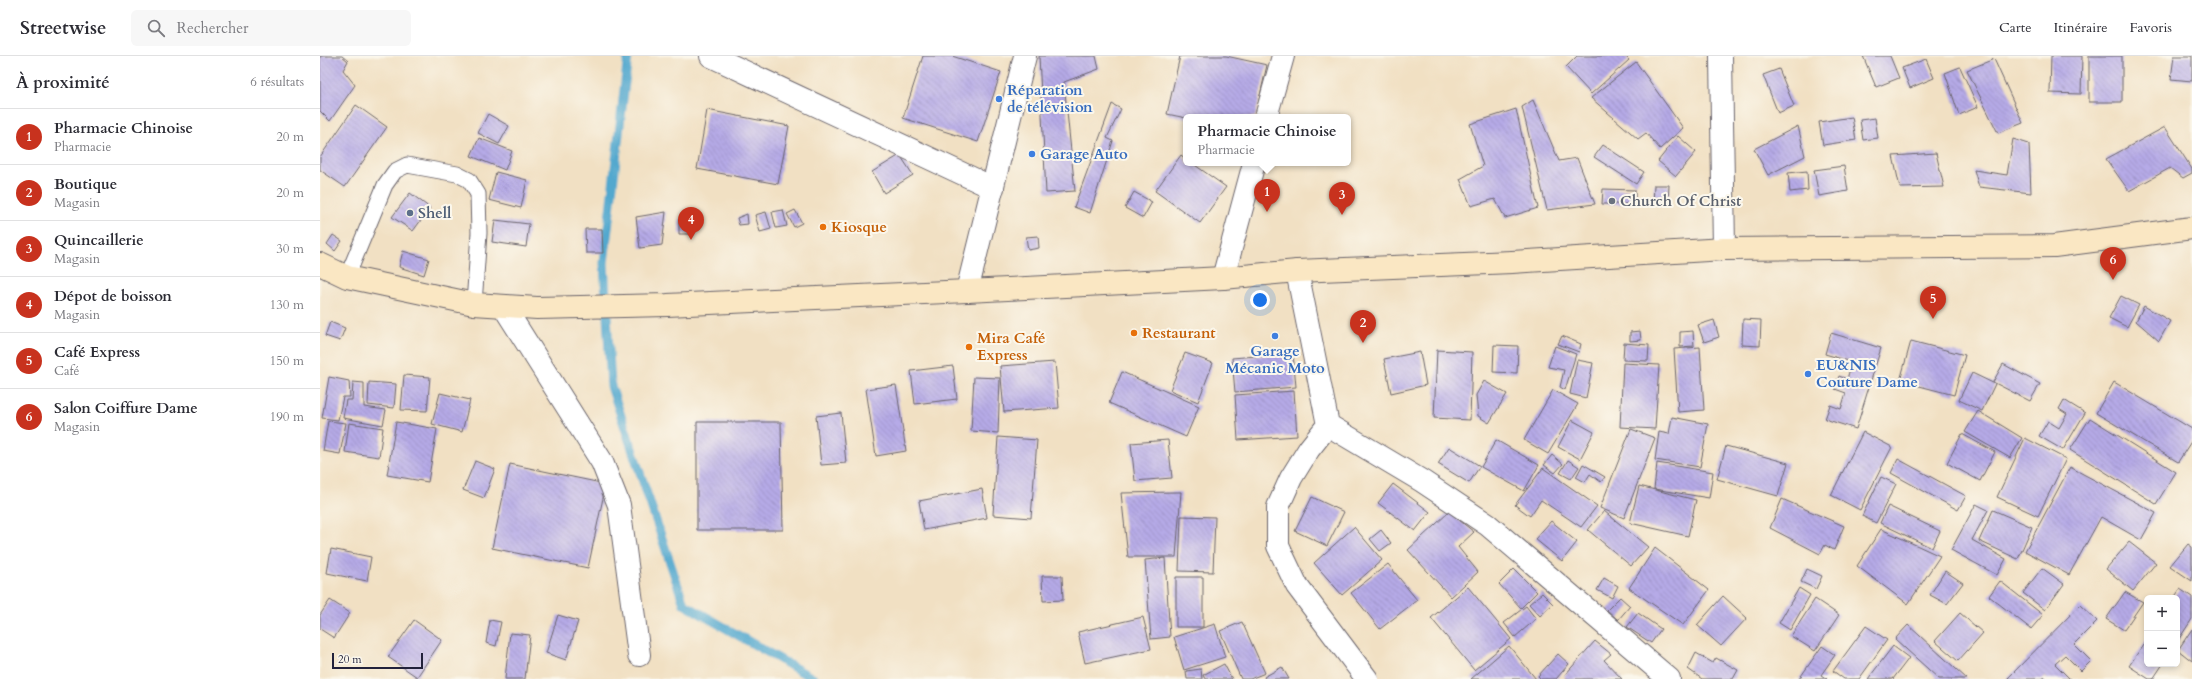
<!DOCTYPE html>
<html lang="fr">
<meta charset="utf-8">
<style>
:root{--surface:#fff;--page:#f7f7f7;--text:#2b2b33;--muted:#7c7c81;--line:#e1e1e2;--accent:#c8321e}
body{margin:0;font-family:Cardo,serif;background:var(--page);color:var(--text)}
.controls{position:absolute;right:12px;bottom:12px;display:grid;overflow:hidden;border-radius:6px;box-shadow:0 2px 6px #0003}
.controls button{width:36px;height:36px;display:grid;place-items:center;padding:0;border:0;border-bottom:1px solid var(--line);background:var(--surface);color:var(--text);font:20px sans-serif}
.scale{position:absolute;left:12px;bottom:10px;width:91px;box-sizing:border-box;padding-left:4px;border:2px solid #22223b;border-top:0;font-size:11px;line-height:14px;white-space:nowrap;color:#22223b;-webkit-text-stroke:3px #fbf7ec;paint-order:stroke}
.you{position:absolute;left:940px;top:244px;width:14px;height:14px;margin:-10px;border:3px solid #fff;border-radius:50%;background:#1a73e8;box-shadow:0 0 0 6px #1a73e833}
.badge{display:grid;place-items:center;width:26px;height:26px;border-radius:50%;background:var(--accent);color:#fff;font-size:13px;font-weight:700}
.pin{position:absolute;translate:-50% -33px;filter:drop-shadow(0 1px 2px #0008)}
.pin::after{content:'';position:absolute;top:21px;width:14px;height:12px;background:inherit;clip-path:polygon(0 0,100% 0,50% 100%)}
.popup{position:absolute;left:863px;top:58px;width:168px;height:52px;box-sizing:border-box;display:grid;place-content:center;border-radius:6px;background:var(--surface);filter:drop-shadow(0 1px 3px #0005);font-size:13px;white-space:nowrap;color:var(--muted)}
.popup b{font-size:15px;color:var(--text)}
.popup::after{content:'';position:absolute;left:50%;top:100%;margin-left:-8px;border:8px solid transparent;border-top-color:var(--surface)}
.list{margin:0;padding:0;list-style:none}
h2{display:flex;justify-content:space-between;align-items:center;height:52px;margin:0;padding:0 16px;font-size:17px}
h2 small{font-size:13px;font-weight:400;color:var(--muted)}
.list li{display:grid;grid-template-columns:26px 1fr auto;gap:12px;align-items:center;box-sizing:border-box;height:56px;padding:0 16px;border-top:1px solid var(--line)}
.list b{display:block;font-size:15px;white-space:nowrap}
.list p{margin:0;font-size:13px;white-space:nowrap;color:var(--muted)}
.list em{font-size:13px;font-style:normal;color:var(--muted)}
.icon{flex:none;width:22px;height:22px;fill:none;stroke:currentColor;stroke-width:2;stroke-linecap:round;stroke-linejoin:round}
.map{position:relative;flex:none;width:1872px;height:623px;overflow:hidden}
header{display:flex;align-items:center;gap:24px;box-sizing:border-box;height:56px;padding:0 20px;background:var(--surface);border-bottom:1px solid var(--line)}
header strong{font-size:19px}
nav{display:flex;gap:22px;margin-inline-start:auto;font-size:14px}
.search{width:280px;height:36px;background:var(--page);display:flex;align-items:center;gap:10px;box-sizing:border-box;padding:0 14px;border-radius:6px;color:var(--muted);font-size:15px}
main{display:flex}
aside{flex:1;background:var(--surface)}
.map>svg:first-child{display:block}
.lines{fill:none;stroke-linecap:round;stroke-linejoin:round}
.stream{stroke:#52a8ce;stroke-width:9}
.building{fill:url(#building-back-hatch)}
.lane-casing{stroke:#6a646b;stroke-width:17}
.street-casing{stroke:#6a646b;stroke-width:24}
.secondary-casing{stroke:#6a646b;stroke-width:24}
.lane{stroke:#fff;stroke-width:15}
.street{stroke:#fff;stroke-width:22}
.secondary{stroke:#fae7c3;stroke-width:22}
.shop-dot{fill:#3f7fe0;stroke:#fbf7ec;stroke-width:1.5}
.worship-dot{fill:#6b7280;stroke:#fbf7ec;stroke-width:1.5}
.service-dot{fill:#5c6f8a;stroke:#fbf7ec;stroke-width:1.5}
.food-dot{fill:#e8710a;stroke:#fbf7ec;stroke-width:1.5}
.labels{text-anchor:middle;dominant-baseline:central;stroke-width:4;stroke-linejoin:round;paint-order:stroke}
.shop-label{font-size:15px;font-weight:bold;fill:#366cbe;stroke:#fbf7ec;text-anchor:start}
.worship-label{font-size:15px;font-weight:bold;fill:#5b616d;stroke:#fbf7ec;text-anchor:start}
.service-label{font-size:15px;font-weight:bold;fill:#4e5e75;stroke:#fbf7ec;text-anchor:start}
.food-label{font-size:15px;font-weight:bold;fill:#c56008;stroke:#fbf7ec;text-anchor:start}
</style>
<header>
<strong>Streetwise</strong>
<div class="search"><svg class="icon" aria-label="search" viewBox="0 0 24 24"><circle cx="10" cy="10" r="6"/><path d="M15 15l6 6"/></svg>Rechercher</div>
<nav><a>Carte</a><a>Itinéraire</a><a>Favoris</a></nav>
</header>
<main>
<aside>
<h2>À proximité<small>6 résultats</small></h2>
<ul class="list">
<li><span class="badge">1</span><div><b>Pharmacie Chinoise</b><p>Pharmacie</p></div><em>20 m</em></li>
<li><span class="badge">2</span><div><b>Boutique</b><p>Magasin</p></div><em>20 m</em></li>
<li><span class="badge">3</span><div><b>Quincaillerie</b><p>Magasin</p></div><em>30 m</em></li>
<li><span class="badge">4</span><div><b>Dépot de boisson</b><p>Magasin</p></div><em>130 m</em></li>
<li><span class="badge">5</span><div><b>Café Express</b><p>Café</p></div><em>150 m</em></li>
<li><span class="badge">6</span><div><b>Salon Coiffure Dame</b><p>Magasin</p></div><em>190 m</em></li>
</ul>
</aside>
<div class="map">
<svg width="1872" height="623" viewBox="0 0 1872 623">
<defs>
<pattern id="building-back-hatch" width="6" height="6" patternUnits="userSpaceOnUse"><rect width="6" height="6" fill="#b6aae7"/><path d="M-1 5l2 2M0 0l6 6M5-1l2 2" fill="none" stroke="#948abc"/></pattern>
</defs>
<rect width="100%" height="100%" fill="#fbf7ec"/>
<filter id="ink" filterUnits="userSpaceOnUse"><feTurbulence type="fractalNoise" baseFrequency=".025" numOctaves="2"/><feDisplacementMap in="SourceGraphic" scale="8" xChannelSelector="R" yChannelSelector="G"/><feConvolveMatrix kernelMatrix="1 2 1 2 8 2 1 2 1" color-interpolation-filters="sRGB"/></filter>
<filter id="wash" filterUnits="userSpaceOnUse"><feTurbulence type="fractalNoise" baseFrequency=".012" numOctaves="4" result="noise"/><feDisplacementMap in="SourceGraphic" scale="16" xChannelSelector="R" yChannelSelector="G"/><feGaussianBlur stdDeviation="0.9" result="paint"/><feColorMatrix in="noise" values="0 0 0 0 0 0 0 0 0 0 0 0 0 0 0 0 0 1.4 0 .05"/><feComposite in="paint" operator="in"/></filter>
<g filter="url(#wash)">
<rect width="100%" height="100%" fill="#f1e0c3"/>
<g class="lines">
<path class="stream" d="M308 0 284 207 291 330 364 548 494 623"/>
</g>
<g id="blocks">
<path class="building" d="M0 0H22L28 5 23 14 35 29 10 65 0 55Z
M603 0H632L681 16 658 86 583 62Z
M719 0H776L779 13 744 26 755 135 726 137Z
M860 0H906L947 9 935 61 866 62 847 58Z
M1257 0H1305L1309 4 1271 38 1246 11Z
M1543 0H1570L1579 22 1556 31Z
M1731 0H1762L1761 38 1730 37Z
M1769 0H1802V46H1769Z
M1854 0H1872V25L1851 23Z
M1606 3 1614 22 1590 32 1582 12Z
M1674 3 1703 67 1678 77 1647 14Z
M1316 6 1363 72 1340 93 1326 77 1318 83 1271 42Z
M1640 11 1658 51 1639 59 1625 17Z
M1459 13 1474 50 1458 57 1443 19Z
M1213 44 1239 105 1257 102 1275 148 1227 154 1202 51Z
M792 48 801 53 787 82 793 85 770 157 754 151Z
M36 49 67 71 25 131 0 114V101Z
M1196 53 1218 152 1185 162 1175 143 1151 150 1140 123 1163 110 1150 68Z
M387 54 469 70 458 128 377 113Z
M168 58 189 70 179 88 158 77Z
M1532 61 1536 84 1503 89 1499 66Z
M1555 62 1558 82 1543 84 1540 64Z
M1478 70 1485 100 1448 119 1434 93Z
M1845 71 1872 113V117L1863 122 1850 112 1809 135 1786 103Z
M1358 80 1376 96 1356 120 1338 105Z
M159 82 192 95 185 114 151 100Z
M1693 83 1709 88 1711 137 1659 131 1654 114 1687 119Z
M1283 89 1324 116 1316 128 1274 101Z
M1616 97 1624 131 1580 132 1573 100Z
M580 99 593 119 564 137 552 116Z
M861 99 866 103V107H872L906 131 880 167 835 135Z
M1524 110 1528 135 1499 140 1494 114Z
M1487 115 1488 134 1470 136 1468 117Z
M176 116 207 124 201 152 169 144Z
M1334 129H1349L1348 149 1333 148Z
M1283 133 1315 134V148H1282Z
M814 136 832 146 823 162 805 152Z
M90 137 110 152 93 175 72 161Z
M463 154 467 170 456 172 452 156Z
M475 154 482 167 474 171 467 158Z
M346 156 342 189 320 192 316 161Z
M446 156 451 173 440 176 435 159Z
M427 158 428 168 419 169 417 162Z
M359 163H372V178H359Z
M175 164 209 168 206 191 172 186Z
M265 173H282L283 197H266Z
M13 179 22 185 15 195 7 188Z
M718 180 719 192 708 194 706 181Z
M83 195 109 203 104 219 79 211Z
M1801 240 1819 249 1807 271 1789 262Z
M1824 250 1850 265 1839 285 1816 265Z
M1423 263 1441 264 1440 290 1422 289Z
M1394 264 1399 281 1384 286 1378 269Z
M10 266 25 272 20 285 5 280Z
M1320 275 1321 284 1310 285V276Z
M1373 275 1374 290 1360 291V276Z
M1511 277 1561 292 1536 373 1505 363 1510 349 1521 353 1526 337 1515 333 1519 320 1527 323 1532 306 1505 298Z
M1242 280 1261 288 1259 296 1238 288Z
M1591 285 1645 299 1634 339 1580 325Z
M1304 287 1329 289 1328 305 1303 304Z
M1174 289 1198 290 1197 317 1173 316Z
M1235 290 1256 298 1245 334 1240 331 1244 314 1228 311Z
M1380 291 1384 354 1358 356 1354 293Z
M1117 294 1152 296 1150 364 1114 362Z
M1100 296 1106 329 1071 337 1064 303Z
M865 297 893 307 878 346 850 334Z
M973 297 976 331 915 336 912 302Z
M1257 304 1273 307 1266 342 1250 338Z
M735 306 739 352 684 356 680 310Z
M1303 307 1339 309 1335 373 1300 371Z
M1683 308 1720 328 1710 345 1673 326Z
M633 310 637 343 595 348 591 315Z
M802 316 879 350 866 381 789 347Z
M1652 317 1675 328 1662 355 1639 344Z
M84 319 110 321 107 355 81 354Z
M9 321 29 325 30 341H23L18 364 2 362Z
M654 321 680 322 678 377 651 375Z
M1164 325 1187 338 1169 367 1158 360 1156 339Z
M33 326 44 327V351L66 354 63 369 23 362 26 344H32Z
M49 326 76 328 74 352 48 349Z
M1794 326 1872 373V384L1858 406 1776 357Z
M576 329 586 395 556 400 546 333Z
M1233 334 1258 348 1228 398 1204 384Z
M974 335 977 380 918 384 915 339Z
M120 337 150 344 142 376 112 368Z
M1744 344 1765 357 1743 394 1719 380 1728 365 1739 372 1747 358 1739 353Z
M1658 355 1702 382 1690 402 1645 376Z
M521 357 526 407 501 409 496 360Z
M1352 361 1388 368 1380 411 1335 404 1339 376 1349 378Z
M1770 362 1856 416 1836 448 1750 394Z
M1252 364 1274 376 1260 403 1238 391Z
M8 365 26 367 20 398 3 395Z
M76 366 117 373 108 426 67 419Z
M377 366H461L463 474H377Z
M29 367 63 372 59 401 25 396Z
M1311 373 1335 382 1304 462 1280 452Z
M1543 376 1572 391 1540 454 1511 439Z
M1642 378 1675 396 1660 425 1627 407Z
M678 381 717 384 711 462 673 459Z
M1705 382 1746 403 1718 460 1677 441Z
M848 384 852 422 815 425 811 387Z
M1176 384 1219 409 1204 435 1161 411Z
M1406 390 1468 407 1458 440 1397 423Z
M1129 391 1160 410 1149 427 1118 408Z
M1232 399 1243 408 1235 417 1224 409Z
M1578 403 1646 440 1638 454 1571 417Z
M1248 404 1259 411 1251 423 1240 417Z
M155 405 175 413 164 442 143 434Z
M1337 407 1393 416 1389 442 1334 433Z
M190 408 286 428 268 512 172 492Z
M1263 408 1285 421 1281 426 1270 418 1265 426 1256 421Z
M1750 411 1836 457 1821 484 1781 461 1749 519 1705 495Z
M1223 412 1277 450 1261 471 1221 444 1210 460 1195 449Z
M1561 421 1576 428 1556 467 1542 460Z
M1073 428 1110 456 1095 475 1058 447Z
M1319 430 1376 444 1368 480 1310 467Z
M662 433 667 462 604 474 599 445Z
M855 436H861L856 501H808L801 437Z
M992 441 1024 456 1007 490 975 475Z
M1462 443 1524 470 1514 494 1505 489 1500 498 1450 472Z
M1656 448 1668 454 1652 484 1686 503 1677 519 1631 494Z
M1568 450 1620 475 1612 492 1560 467Z
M1673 454 1712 471 1698 503 1659 485Z
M1284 455 1328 491 1311 510 1268 474Z
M1129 456 1154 476 1138 491 1158 516 1131 541 1088 494Z
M861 460 895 461 893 516 859 515Z
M1231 465 1257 486 1242 505 1215 483Z
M1034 471 1062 504 1022 539 994 507Z
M1561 473 1620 500 1588 548 1537 510Z
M1061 474 1071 487 1060 495 1050 483Z
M1809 486 1836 507 1813 535 1786 513Z
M1868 488 1872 491V525L1850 510Z
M1335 492 1389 534 1363 569 1309 532Z
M11 493 51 501 47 525 7 517Z
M845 502 850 581 831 583 825 504Z
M1068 508 1097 544 1060 573 1031 537Z
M1722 512 1744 528 1725 554 1703 537Z
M1194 513 1217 536 1201 552 1179 528Z
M1487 513 1502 520 1496 533 1481 526Z
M1625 515 1643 527 1627 548 1610 539Z
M722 520H742L743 544 723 545Z
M856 521H883V571H856Z
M1284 522 1298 530 1292 542 1277 534Z
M1680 525 1723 559 1711 573 1669 540Z
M1148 531 1191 583 1154 614 1111 562Z
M1479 532 1490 539 1470 574 1459 567Z
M1860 533 1872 541V563L1857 586V542H1854Z
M1805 536 1823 546 1804 574 1786 563Z
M1222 537 1233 548 1220 560 1209 548Z
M1403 540 1427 562 1401 590 1377 569Z
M1300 541 1310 550 1298 564 1287 554Z
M1495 543 1519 559 1495 595 1471 580Z
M10 544 30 557 14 582 0 573V559Z
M1760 549 1777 565 1754 588 1771 605 1761 615 1745 599 1735 608 1750 623H1727L1725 621 1722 623H1687Z
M1206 550 1216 563 1195 581 1184 567Z
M1318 557 1341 573 1331 587 1307 571Z
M1640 557 1663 577 1638 605 1615 585Z
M238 559 258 565 246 604 226 597Z
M823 561 831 593 765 607 758 576Z
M94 564 122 584 97 621 68 601Z
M170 564 181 566 176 590 166 587Z
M922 566 945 617 930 623H921L900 575Z
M895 568 905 601 864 614 854 581Z
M1588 569 1647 623H1619L1575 583Z
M1546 570 1567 584 1539 623H1524L1513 615Z
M1872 573V605L1858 594Z
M190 577 210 579 205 623H185Z
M1827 583V608H1843L1833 623H1829L1809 610Z
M1275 585 1291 598 1284 604 1302 623H1247L1244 620Z
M1189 590 1216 623H1151Z
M1502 590 1515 599 1501 619 1507 623H1479Z
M1573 590 1589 602 1573 623H1548Z
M1376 597 1393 607 1396 602 1418 614 1413 623H1382L1368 613Z
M1238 598 1249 608 1236 623H1221L1218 620Z
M904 608 912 623H885L883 619Z
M962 611 969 623H945L944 621Z
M881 613 882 623H867L866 615Z"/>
</g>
</g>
<g filter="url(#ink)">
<use href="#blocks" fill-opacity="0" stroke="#6a646b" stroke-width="1"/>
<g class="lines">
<g class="lane-casing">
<path id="lane" d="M27 221 65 129 75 115 87 109 137 118 149 124 158 138 159 177 154 248"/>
</g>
<g class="street-casing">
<path id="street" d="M391 0 673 132
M1401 0 1404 193
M946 61 963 0
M977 215 1008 369 1102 425 1168 469 1349 623
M903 222 934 107
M647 235 705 0
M184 251 282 406 299 449 319 599
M1008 369 989 393 971 422 958 451V490L977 530 1047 623"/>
</g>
<g class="secondary-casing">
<path id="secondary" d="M0 208 27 221 154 248 217 252 347 249 647 235 903 222 977 215 1192 206 1404 193 1734 190 1872 172"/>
</g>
<use href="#lane" class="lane"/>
<use href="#street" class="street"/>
<use href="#secondary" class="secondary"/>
</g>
</g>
<g class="shop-dot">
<circle cx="679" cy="43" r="4"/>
<circle cx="712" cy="98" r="4"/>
<circle cx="955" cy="280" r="4"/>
<circle cx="1488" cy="318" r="4"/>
</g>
<circle class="worship-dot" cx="1292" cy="145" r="4"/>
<circle class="service-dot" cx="90" cy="157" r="4"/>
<g class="food-dot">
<circle cx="503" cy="171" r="4"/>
<circle cx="814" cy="277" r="4"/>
<circle cx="649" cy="291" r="4"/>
</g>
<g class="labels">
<g class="shop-label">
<text x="687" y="34">Réparation<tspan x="687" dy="17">de télévision</tspan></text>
<text x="720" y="98">Garage Auto</text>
<text x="955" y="295" text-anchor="middle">Garage<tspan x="955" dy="17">Mécanic Moto</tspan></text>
<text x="1496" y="309">EU&amp;NIS<tspan x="1496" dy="17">Couture Dame</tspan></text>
</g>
<g class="worship-label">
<text x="1300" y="145">Church Of Christ</text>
</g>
<g class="service-label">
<text x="98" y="157">Shell</text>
</g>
<g class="food-label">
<text x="511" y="171">Kiosque</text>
<text x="822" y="277">Restaurant</text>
<text x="657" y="282">Mira Café<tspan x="657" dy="17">Express</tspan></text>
</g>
</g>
</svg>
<div class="controls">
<button>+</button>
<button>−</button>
</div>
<div class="scale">20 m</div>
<div class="you"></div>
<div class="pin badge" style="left:947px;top:156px">1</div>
<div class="popup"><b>Pharmacie Chinoise</b>Pharmacie</div>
<div class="pin badge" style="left:1043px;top:287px">2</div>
<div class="pin badge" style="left:1022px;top:159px">3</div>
<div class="pin badge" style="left:371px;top:184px">4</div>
<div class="pin badge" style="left:1613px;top:263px">5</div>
<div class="pin badge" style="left:1793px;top:224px">6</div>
</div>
</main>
